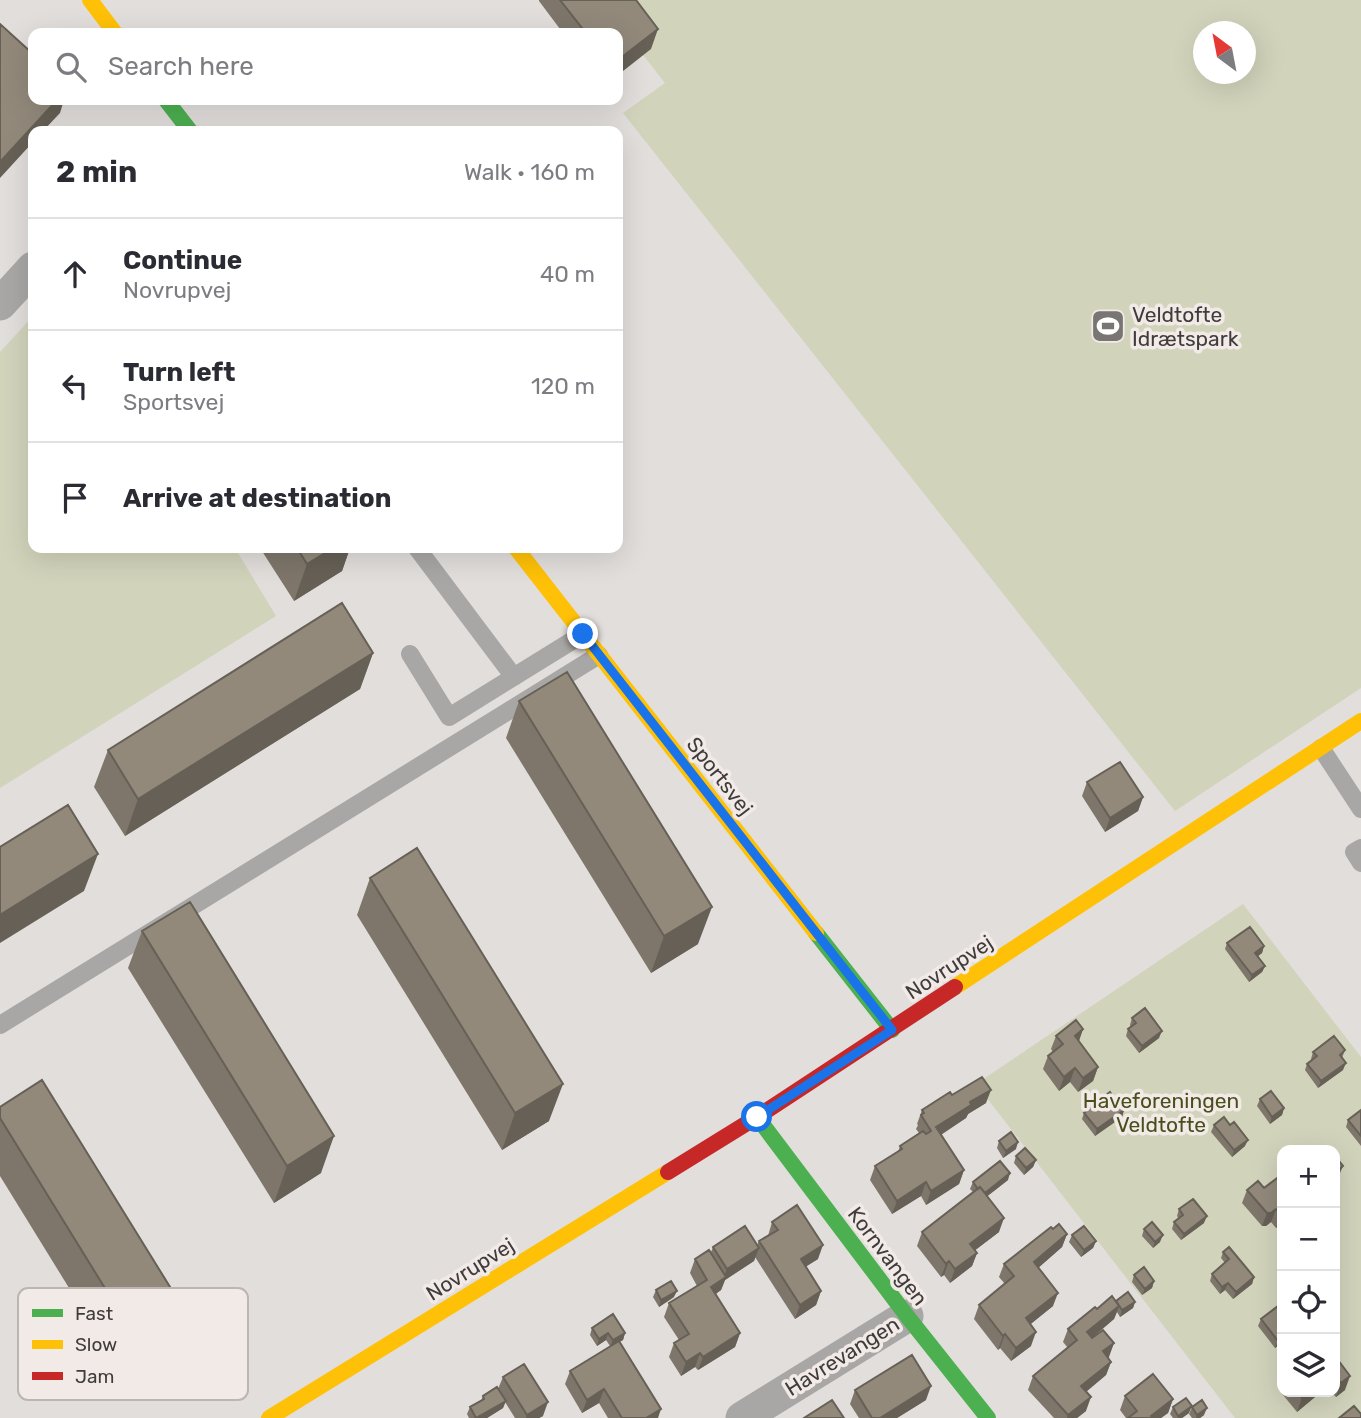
<!DOCTYPE html>
<meta charset="utf-8">
<style>
:root{--surface:#fff;--page:#f2f2f3;--text:#2b2b33;--muted:#7c7c81;--line:#e1e1e2}
body{margin:0;font-family:Rubik,sans-serif;background:var(--page);color:var(--text)}
.controls{position:absolute;right:21px;bottom:21px;display:grid;overflow:hidden;border-radius:14px;box-shadow:0 7px 28px #0002}
.controls button{width:63px;height:63px;display:grid;place-items:center;padding:0;border:0;border-bottom:2px solid var(--line);background:var(--surface);color:var(--text);font:35px sans-serif}
.compass{position:absolute;left:1193px;top:21px;width:63px;height:63px;border-radius:50%;background:var(--surface);box-shadow:0 7px 28px #0002;rotate:328deg}
.stop{position:absolute;width:21px;height:21px;margin:-16px;border:5px solid #1a73e8;border-radius:50%;background:#fff}
.stop.end{background:#1a73e8;border-color:#fff;box-shadow:0 2px 7px #0008}
.list{margin:0;padding:0;list-style:none}
h2{display:flex;justify-content:space-between;align-items:center;height:91px;margin:0;padding:0 28px;font-size:30px}
h2 small{font-size:23px;font-weight:400;color:var(--muted)}
.list li{display:grid;grid-template-columns:46px 1fr auto;gap:21px;align-items:center;box-sizing:border-box;height:112px;padding:0 28px;border-top:2px solid var(--line)}
.list b{display:block;font-size:26px;white-space:nowrap}
.list p{margin:0;font-size:23px;white-space:nowrap;color:var(--muted)}
.list em{font-size:23px;font-style:normal;color:var(--muted)}
.icon{flex:none;width:38px;height:38px;fill:none;stroke:currentColor;stroke-width:2;stroke-linecap:round;stroke-linejoin:round}
.map{position:relative;flex:none;width:1361px;height:1418px;overflow:hidden}
.search{position:absolute;background:var(--surface);box-shadow:0 7px 28px #0002;left:28px;top:28px;width:595px;height:77px;display:flex;align-items:center;gap:18px;box-sizing:border-box;padding:0 24px;border-radius:14px;color:var(--muted);font-size:26px}
.panel{position:absolute;background:var(--surface);box-shadow:0 7px 28px #0002;left:28px;top:126px;width:595px;height:427px;border-radius:14px}
.map>svg:first-child{display:block}
.green{fill:#d2d3bb;fill-rule:evenodd}
.lines{fill:none;stroke-linecap:round;stroke-linejoin:round}
.lane{stroke:#a9a7a6;stroke-width:18}
.street{stroke:#a9a7a6;stroke-width:33}
.fast{stroke:#4caf50;stroke-width:16}
.slow{stroke:#ffc107;stroke-width:16}
.jam{stroke:#c62828;stroke-width:16}
.wall{fill:#7e766a}
.shaded-wall{fill:#666056}
.building{fill:#92897b;stroke:#666056;stroke-width:2}
.route{stroke:#1a73e8;stroke-width:9}
.labels{text-anchor:middle;dominant-baseline:central;stroke-width:7;stroke-linejoin:round;paint-order:stroke}
.poi-label{font-size:21px;fill:#3f3c3b;stroke:#f2eae7;text-anchor:start}
.street-label{font-size:21px;fill:#3f3c3b;stroke:#f2eae7}
.park-label{font-size:21px;fill:#4a4e1b;stroke:#f2eae7}
.key{fill:#f2eae7;stroke:#bcb6b3;stroke-width:2}
.key-label{font-size:19px;fill:#3f3c3b}
</style>
<div class="map">
<svg width="1361" height="1418" viewBox="0 0 1361 1418">
<rect width="100%" height="100%" fill="#e2dedc"/>
<path class="green" d="M600 0H1361V688L1175 811 623 113 665 83ZM1204 32H1246V74H1204Z
M33 316V548H235L276 616 0 788V352Z
M1243 904 1361 1057V1418H1235L976 1084ZM1282 1150H1335V1392H1282Z"/>
<g class="lines">
<path class="lane" d="M417 548 514 677
M410 654 449 717 583 634
M1321 748 1361 809
M1361 848 1354 852 1361 863
M0 1025 599 655"/>
<path class="street" d="M0 304 33 268
M742 1418 907 1316"/>
<path class="fast" d="M166 100 190 131
M816 933 892 1030
M757 1117 907 1316 988 1418"/>
<path class="slow" d="M90 0 115 33
M516 548 816 933
M955 987 1361 721
M269 1418 668 1172"/>
<path class="jam" d="M668 1172 757 1117 955 987"/>
</g>
<path class="wall" d="M539 0H636L651 49 618 33H563L539 1Z
M260 548H350L342 571 294 601Z
M373 653 360 689 125 836 94 787 108 750Z
M519 701 698 944 651 973 506 738Z
M1087 782 1143 797 1138 811 1105 832 1082 796Z
M370 878 549 1121 502 1150 357 915Z
M142 931 321 1173 274 1203 128 968Z
M1227 943 1264 946 1262 953 1258 956 1265 966 1262 972 1249 982 1225 949Z
M1132 1018 1159 1038 1139 1053 1126 1036 1128 1029 1131 1027 1130 1025Z
M1083 1029 1079 1041 1098 1067 1093 1081 1078 1092 1070 1082 1059 1091 1043 1069 1048 1056 1053 1052 1051 1049 1056 1036Z
M1345 1050 1342 1058 1343 1070 1318 1088 1305 1070 1307 1064 1312 1060 1311 1059 1313 1052Z
M952 1095 986 1103 968 1114 966 1118 941 1135 964 1170 959 1184 926 1205 921 1196 892 1214 870 1180 875 1166 898 1152 900 1146 919 1133 916 1129 918 1125 917 1124 922 1110Z
M1260 1099 1284 1108 1282 1115 1270 1124 1257 1106Z
M0 1107 188 1316 174 1353 127 1382 0 1176Z
M1124 1110 1122 1117 1095 1136 1082 1119 1084 1113Z
M1361 1110V1146L1346 1127 1348 1120Z
M1214 1125 1245 1146 1232 1157 1211 1132Z
M999 1141 1016 1149 1003 1158 997 1148Z
M1016 1156 1036 1160 1033 1167 1024 1175 1014 1163Z
M1281 1175 1282 1223 1276 1228 1271 1222 1266 1226H1262L1242 1203 1247 1190 1264 1188Z
M1008 1180 987 1196 999 1232 975 1250 977 1253 972 1266 950 1283 944 1275 941 1277 917 1246 922 1232 973 1192 970 1189 973 1182Z
M1179 1209 1204 1223 1181 1240 1172 1229 1174 1222 1179 1219 1177 1216Z
M772 1222 818 1259 806 1266 821 1291 816 1305 795 1319 755 1257 754 1261 725 1280 721 1290 716 1294 740 1333 735 1347 698 1370 695 1367 681 1376 669 1357 674 1343 679 1340 664 1317 669 1303 697 1286 690 1273 695 1259 711 1252 713 1247 757 1245 759 1241 768 1236Z
M1053 1229 1067 1234 1062 1247 1038 1268 1053 1306 1030 1324 1031 1346 1011 1361 1000 1348 998 1350 974 1319 979 1305 1005 1284 999 1277 1004 1264Z
M1144 1229 1160 1242 1153 1248 1142 1236Z
M1072 1235 1096 1241 1093 1248 1081 1257 1069 1242Z
M1223 1252 1254 1277 1252 1284 1233 1299 1225 1290 1220 1294 1210 1281 1212 1274 1225 1263 1221 1258Z
M1134 1275 1154 1281 1152 1288 1142 1295 1132 1282Z
M656 1290 674 1297 659 1307 653 1297Z
M1115 1301 1135 1302 1133 1308 1120 1317 1117 1312 1114 1319 1092 1338 1114 1343 1108 1357 1111 1362 1106 1375 1086 1392V1411L1077 1418H1054L1028 1390 1033 1376 1068 1348 1063 1342 1068 1329 1097 1309Z
M1261 1319 1282 1343 1275 1348 1258 1326Z
M592 1328 625 1333 623 1340 619 1342 658 1418H608L599 1403 582 1413 565 1384 570 1371 610 1346 606 1340 597 1346 590 1335Z
M1335 1356 1345 1390 1336 1397 1331 1392H1335Z
M503 1377 543 1416 539 1418H515L505 1402 503 1408 487 1418H469L467 1414 470 1407 481 1401 483 1396 498 1389Z
M1282 1380V1392H1321L1297 1412 1279 1390Z
M855 1390 926 1400 897 1418H859L850 1404Z
M1125 1396 1173 1399 1168 1413 1161 1418H1126L1120 1410Z
M1173 1407 1189 1413 1182 1418H1173L1170 1414Z
M1192 1407 1204 1415 1200 1418H1192L1189 1414Z"/>
<path class="shaded-wall" d="M658 29 651 49 618 75V60Z
M57 100H64L60 113 43 131H33V142L0 178V162Z
M333 548H350L342 571 294 601 307 564Z
M373 653 360 689 125 836 138 799Z
M1143 797 1138 811 1105 832 1110 818Z
M98 854 84 891 0 943V915Z
M712 907 698 944 651 973 664 936Z
M1264 946 1262 953 1253 960 1255 953Z
M1265 966 1262 972 1249 982 1252 975Z
M1083 1029 1078 1043 1075 1036Z
M1162 1031 1159 1038 1139 1053 1142 1046Z
M1346 1063 1343 1070 1318 1088 1321 1081Z
M1098 1067 1093 1081 1078 1092 1083 1078Z
M1075 1068 1070 1082 1059 1091 1064 1077Z
M563 1084 549 1121 502 1150 515 1113Z
M991 1090 986 1103 968 1114 966 1118 931 1141 936 1127 970 1102Z
M1284 1108 1282 1115 1270 1124 1272 1117Z
M1124 1110 1122 1117 1095 1136 1097 1129Z
M334 1136 321 1173 274 1203 287 1166Z
M1248 1140 1245 1146 1232 1157 1234 1150Z
M1018 1142 1016 1149 1003 1158 1006 1151Z
M1036 1160 1033 1167 1024 1175 1026 1168Z
M1343 1166 1340 1173 1335 1178V1173Z
M964 1170 959 1184 926 1205 931 1191Z
M1010 1173 1008 1180 980 1202 983 1195Z
M926 1182 921 1196 892 1214 897 1201Z
M1276 1209 1271 1222 1266 1226H1262L1267 1213Z
M1282 1213V1223L1276 1228 1281 1214Z
M1207 1216 1204 1223 1181 1240 1184 1234Z
M1004 1218 999 1232 965 1258 970 1244Z
M1067 1234 1062 1247 1029 1276 1034 1262Z
M1163 1235 1160 1242 1153 1248 1155 1242Z
M1096 1241 1093 1248 1081 1257 1084 1250Z
M823 1245 818 1259 796 1273 801 1259Z
M759 1248 754 1261 725 1280 721 1290 706 1300 711 1287 723 1279 727 1269Z
M977 1253 972 1266 950 1283 955 1269Z
M949 1261 944 1275 941 1277 946 1264Z
M1254 1277 1252 1284 1233 1299 1236 1292Z
M1154 1281 1152 1288 1142 1295 1145 1289Z
M1228 1283 1225 1290 1220 1294 1222 1287Z
M677 1291 674 1297 659 1307 661 1300Z
M821 1291 816 1305 795 1319 800 1305Z
M1058 1293 1053 1306 1021 1332 1026 1318Z
M1135 1302 1133 1308 1120 1317 1122 1310Z
M1119 1306 1114 1319 1082 1346 1087 1332Z
M188 1316 174 1353 127 1382 140 1345Z
M1036 1332 1031 1346 1011 1361 1016 1348Z
M608 1333 606 1340 597 1346 599 1339Z
M625 1333 623 1340 610 1347 613 1340Z
M740 1333 735 1347 698 1370 703 1357Z
M1005 1334 1000 1348 998 1350 1003 1336Z
M1282 1338V1343L1275 1348 1278 1341Z
M1114 1343 1109 1357 1098 1365 1103 1351Z
M700 1353 695 1367 681 1376 686 1362Z
M1111 1362 1106 1375 1076 1400 1081 1386Z
M1350 1376 1345 1390 1336 1397 1341 1383Z
M931 1386 926 1400 897 1418H880Z
M604 1389 599 1403 582 1413 587 1400Z
M1309 1392H1321L1297 1412 1302 1398Z
M1091 1397 1086 1411 1077 1418H1067L1068 1415Z
M1173 1399 1168 1413 1161 1418H1150L1151 1416Z
M506 1401 503 1408 487 1418H477Z
M548 1402 543 1416 539 1418H526L527 1415Z
M1192 1406 1189 1413 1182 1418H1178V1416Z
M1207 1408 1204 1415 1200 1418H1196L1197 1415Z
M661 1409 658 1418H646Z"/>
<path class="building" d="M560 0H636L658 29 618 60V33H586Z
M0 24 33 54V100H57L0 162Z
M297 548H333L307 564Z
M342 603 373 653 138 799 108 750Z
M567 672 712 907 664 936 519 701Z
M1120 762 1143 797 1110 818 1087 782Z
M68 805 98 854 0 915V847Z
M417 848 563 1084 515 1113 370 878Z
M190 902 334 1136 287 1166 142 931Z
M1250 927 1264 946 1255 953 1265 966 1252 975 1227 943Z
M1145 1008 1162 1031 1142 1046 1128 1029 1136 1023 1132 1018Z
M1076 1020 1083 1029 1075 1036 1098 1067 1083 1078 1075 1068 1064 1077 1048 1056 1063 1044 1056 1036Z
M1334 1036 1345 1050 1340 1055 1346 1063 1321 1081 1307 1064 1317 1056 1313 1052Z
M982 1077 991 1090 970 1102 971 1105 936 1127 964 1170 931 1191 926 1182 897 1201 875 1166 902 1149 900 1146 923 1131 926 1134 931 1131 921 1115 924 1113 922 1110 950 1092 952 1095Z
M42 1080 188 1316 140 1345 0 1118V1107Z
M1271 1091 1284 1108 1272 1117 1260 1099Z
M1110 1092 1124 1110 1097 1129 1084 1113Z
M1361 1110V1136L1348 1120Z
M1224 1117 1230 1125 1234 1122 1248 1140 1234 1150 1214 1125Z
M1011 1132 1018 1142 1006 1151 999 1141Z
M1025 1148 1036 1160 1026 1168 1016 1156Z
M1335 1156 1343 1166 1335 1173Z
M1000 1161 1010 1173 985 1193 980 1187 978 1189 973 1182Z
M1281 1175 1282 1176V1213L1281 1214 1276 1209 1271 1213H1267L1247 1190 1258 1181 1264 1188Z
M980 1187 1004 1218 970 1244 977 1253 955 1269 949 1261 946 1264 922 1232Z
M1193 1199 1207 1216 1184 1234 1174 1222 1183 1215 1179 1209Z
M797 1205 823 1245 801 1259 821 1291 800 1305 759 1241 778 1230 772 1222Z
M1152 1222 1163 1235 1155 1242 1144 1229Z
M1059 1224 1067 1234 1034 1262 1058 1293 1026 1318 1036 1332 1016 1348 1005 1334 1003 1336 979 1305 1014 1276 1004 1264 1051 1227 1053 1229Z
M745 1226 759 1248 727 1269 713 1247Z
M1084 1226 1096 1241 1084 1250 1072 1235Z
M1229 1247 1254 1277 1236 1292 1228 1283 1222 1287 1212 1274 1229 1259 1223 1252Z
M709 1250 726 1277 711 1287 740 1333 703 1357 700 1353 686 1362 674 1343 689 1334 669 1303 707 1280 695 1259Z
M1144 1267 1154 1281 1145 1289 1134 1275Z
M671 1281 677 1291 661 1300 656 1290Z
M1128 1292 1135 1302 1122 1310 1116 1301Z
M1112 1296 1119 1306 1087 1332 1092 1338 1103 1330 1114 1343 1103 1351 1111 1362 1081 1386 1091 1397 1068 1415 1033 1376 1077 1340 1068 1329 1095 1307 1097 1309Z
M1278 1306 1282 1312V1338L1278 1341 1261 1319Z
M613 1314 625 1333 613 1340 608 1333 599 1339 592 1328Z
M619 1341 661 1409 646 1418H622L604 1389 587 1400 570 1371Z
M912 1355 931 1386 880 1418H872L855 1390Z
M1335 1356 1350 1376 1341 1383 1335 1376Z
M524 1364 548 1402 527 1415 503 1377Z
M1153 1374 1173 1399 1151 1416 1153 1418H1128L1137 1411 1125 1396Z
M497 1387 506 1401 476 1418 470 1407 484 1399 483 1396Z
M1296 1392H1309L1302 1398Z
M1186 1398 1192 1406 1178 1416 1173 1407Z
M832 1400 844 1418H804Z
M1202 1400 1207 1408 1197 1415 1192 1407Z
M1354 1406 1361 1414V1418H1339Z"/>
<g class="lines">
<path class="route" d="M583 634 892 1030 757 1117"/>
</g>
<defs>
<g id="stadium-square" transform="scale(1.75)"><rect x="-9" y="-9" width="18" height="18" rx="4" fill="#787573" stroke="#f2eae7"/><path d="M0-5a6.5 5 0 1 0 0 10a6.5 5 0 1 0 0-10ZM-3.5-1.8h7v3.6h-7Z" fill="#fff"/></g>
</defs>
<g fill-rule="evenodd">
<use href="#stadium-square" x="1108" y="326"/>
</g>
<g class="labels">
<g class="poi-label">
<text x="1132" y="314">Veldtofte<tspan x="1132" dy="24">Idrætspark</tspan></text>
</g>
<g class="street-label">
<text transform="translate(720 776) rotate(52)">Sportsvej</text>
<text transform="translate(949 967) rotate(-33)">Novrupvej</text>
<text transform="translate(888 1256) rotate(53)">Kornvangen</text>
<text transform="translate(470 1269) rotate(-32)">Novrupvej</text>
<text transform="translate(842 1356) rotate(-32)">Havrevangen</text>
</g>
<g class="park-label">
<text x="1161" y="1100">Haveforeningen<tspan x="1161" dy="24">Veldtofte</tspan></text>
</g>
</g>
<rect x="18" y="1288" width="230" height="112" rx="10" class="key"/>
<rect x="32" y="1309" width="31" height="8" fill="#4caf50"/>
<rect x="32" y="1340" width="31" height="9" fill="#ffc107"/>
<rect x="32" y="1372" width="31" height="8" fill="#c62828"/>
<g class="key-label">
<text x="75" y="1320">Fast</text>
<text x="75" y="1351">Slow</text>
<text x="75" y="1383">Jam</text>
</g>
</svg>
<div class="controls">
<button>+</button>
<button>−</button>
<button><svg class="icon" aria-label="locate" viewBox="0 0 24 24"><circle cx="12" cy="12" r="6"/><path d="M12 2v4M12 18v4M2 12h4M18 12h4"/></svg></button>
<button><svg class="icon" aria-label="layers" viewBox="0 0 24 24"><path d="M12 4l9 5-9 5-9-5zM3 14l9 5 9-5"/></svg></button>
</div>
<svg class="compass" viewBox="-18 -18 36 36"><path d="M0-13l5 13h-10z" fill="#e53935"/><path d="M0 13l5-13h-10z" fill="#7c7c81"/></svg>
<div class="stop" style="left:757px;top:1117px"></div>
<div class="stop end" style="left:583px;top:634px"></div>
<div class="search"><svg class="icon" aria-label="search" viewBox="0 0 24 24"><circle cx="10" cy="10" r="6"/><path d="M15 15l6 6"/></svg>Search here</div>
<section class="panel">
<h2>2 min<small>Walk · 160 m</small></h2>
<ul class="list">
<li><svg class="icon" aria-label="ahead" viewBox="0 0 24 24"><path d="M12 20V5M6 11l6-6 6 6"/></svg><div><b>Continue</b><p>Novrupvej</p></div><em>40 m</em></li>
<li><svg class="icon" aria-label="left" viewBox="0 0 24 24"><path d="M17 20v-9H6M10 6l-5 5 5 5"/></svg><div><b>Turn left</b><p>Sportsvej</p></div><em>120 m</em></li>
<li><svg class="icon" aria-label="arrive" viewBox="0 0 24 24"><path d="M6 21V4h12l-3 4 3 4H6"/></svg><div><b>Arrive at destination</b></div></li>
</ul>
</section>
</div>
